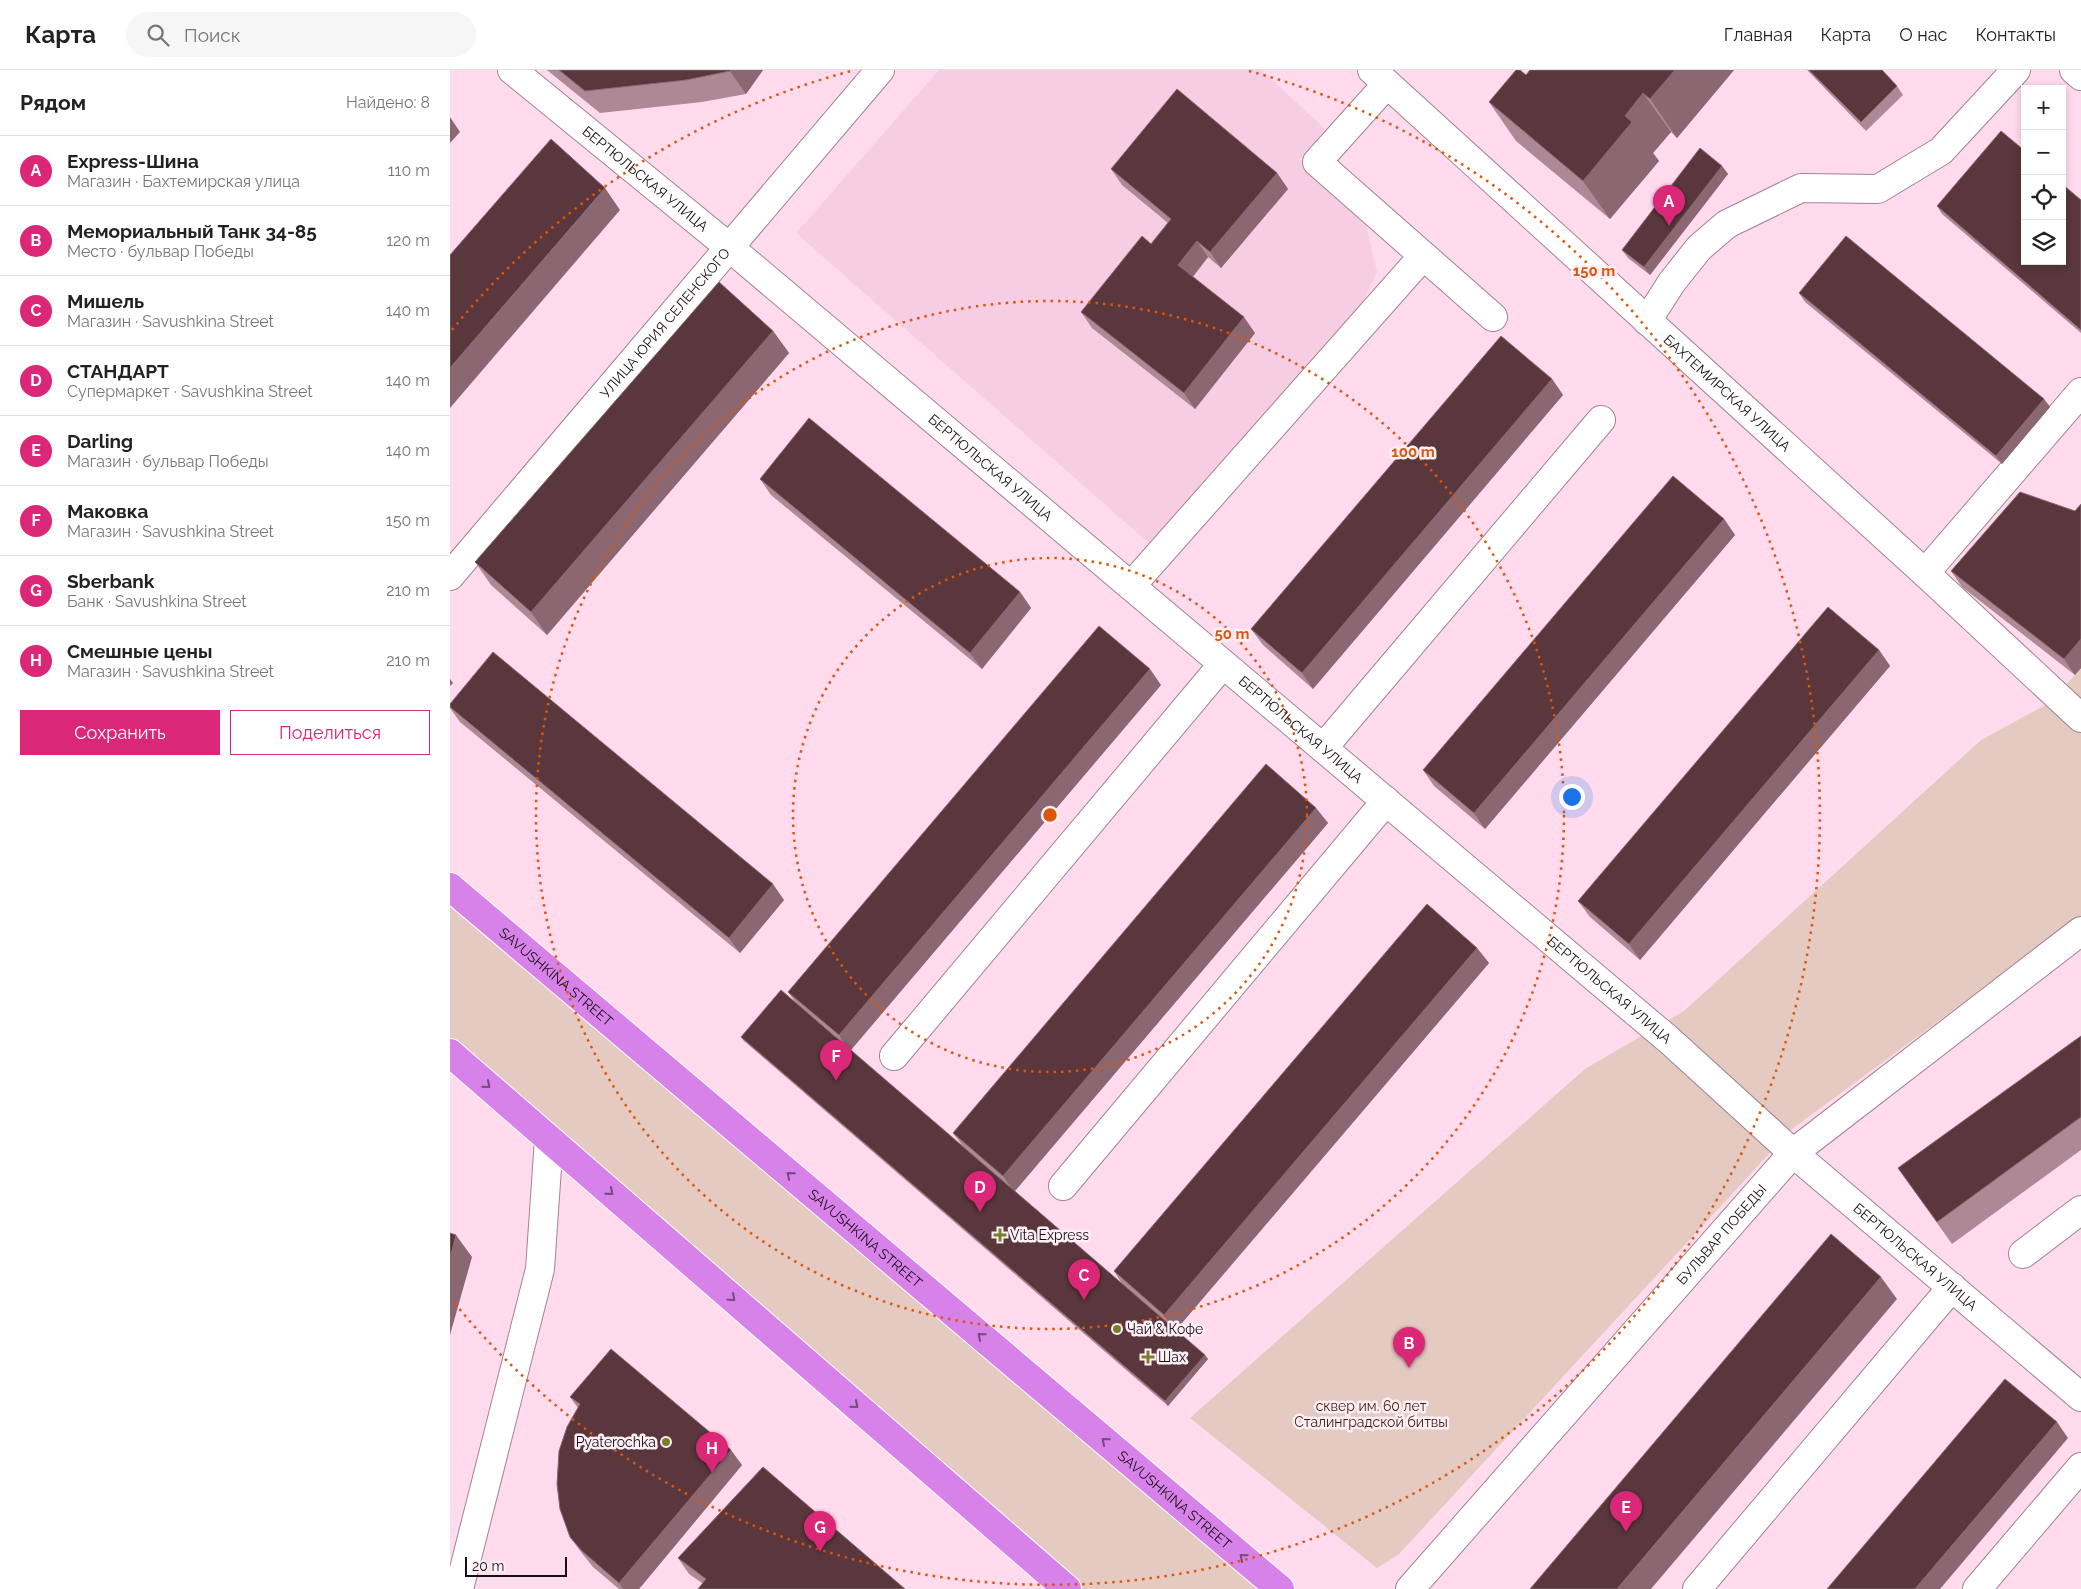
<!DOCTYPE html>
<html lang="ru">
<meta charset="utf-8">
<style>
:root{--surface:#fff;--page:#f6f6f6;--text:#222;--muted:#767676;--line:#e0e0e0;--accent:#db2777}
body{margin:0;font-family:Raleway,sans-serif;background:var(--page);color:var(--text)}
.controls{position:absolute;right:15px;top:15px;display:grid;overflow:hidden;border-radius:0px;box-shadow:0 2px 8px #0003}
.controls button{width:45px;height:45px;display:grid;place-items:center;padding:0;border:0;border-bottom:1px solid var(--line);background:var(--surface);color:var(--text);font:25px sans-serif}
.scale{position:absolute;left:15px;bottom:12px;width:102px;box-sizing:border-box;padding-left:5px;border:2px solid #190d14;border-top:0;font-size:14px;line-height:18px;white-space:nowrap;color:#190d14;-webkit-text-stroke:4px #feeff6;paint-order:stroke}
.you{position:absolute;left:1121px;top:726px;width:18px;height:18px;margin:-12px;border:4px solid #fff;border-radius:50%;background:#1a73e8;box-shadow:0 0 0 8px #1a73e833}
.badge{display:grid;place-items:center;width:32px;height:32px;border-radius:50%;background:var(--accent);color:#fff;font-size:16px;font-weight:700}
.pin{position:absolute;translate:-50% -41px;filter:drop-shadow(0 1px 2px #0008)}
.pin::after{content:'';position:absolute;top:26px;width:18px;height:15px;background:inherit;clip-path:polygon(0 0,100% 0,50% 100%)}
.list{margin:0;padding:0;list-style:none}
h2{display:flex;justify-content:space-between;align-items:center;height:65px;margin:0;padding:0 20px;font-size:21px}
h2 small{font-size:16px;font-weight:400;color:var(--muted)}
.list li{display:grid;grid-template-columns:32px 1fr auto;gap:15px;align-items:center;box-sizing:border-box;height:70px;padding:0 20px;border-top:1px solid var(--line)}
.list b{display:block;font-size:19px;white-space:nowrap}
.list p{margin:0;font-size:16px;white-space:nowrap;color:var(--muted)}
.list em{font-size:16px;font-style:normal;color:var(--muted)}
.actions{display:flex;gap:10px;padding:15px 20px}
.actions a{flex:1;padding:11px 0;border:1px solid var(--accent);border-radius:0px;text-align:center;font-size:18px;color:var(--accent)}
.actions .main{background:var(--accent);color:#fff}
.icon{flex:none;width:28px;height:28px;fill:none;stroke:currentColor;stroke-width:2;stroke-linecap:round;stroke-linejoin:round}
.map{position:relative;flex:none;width:1631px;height:1519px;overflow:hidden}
header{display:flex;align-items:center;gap:30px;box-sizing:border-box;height:70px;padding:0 25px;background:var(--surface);border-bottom:1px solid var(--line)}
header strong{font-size:24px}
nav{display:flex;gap:28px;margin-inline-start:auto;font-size:18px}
.search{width:350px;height:45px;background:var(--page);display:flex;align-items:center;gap:12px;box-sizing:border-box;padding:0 18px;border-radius:28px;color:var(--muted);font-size:19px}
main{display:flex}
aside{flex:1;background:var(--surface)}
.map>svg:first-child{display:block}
.built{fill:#f7cde3}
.green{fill:#e5cac2}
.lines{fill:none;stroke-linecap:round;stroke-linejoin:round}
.minor-casing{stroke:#a28293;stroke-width:30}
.highway-casing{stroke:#fff;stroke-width:30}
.minor{stroke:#fff;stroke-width:28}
.highway{stroke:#d782e9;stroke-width:28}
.wall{fill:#ac8994}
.shaded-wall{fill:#8b6871}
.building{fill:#59373c;stroke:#8b6871}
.oneway{stroke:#78487e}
.ring{fill:none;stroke:#de550c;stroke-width:2.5;stroke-dasharray:2.5 5}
.poi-dot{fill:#787f2a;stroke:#feeff6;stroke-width:2}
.labels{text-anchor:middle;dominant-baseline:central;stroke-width:5;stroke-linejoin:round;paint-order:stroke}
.street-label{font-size:14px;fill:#190d14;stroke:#feeff6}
.poi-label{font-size:14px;fill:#190d14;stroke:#feeff6;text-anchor:start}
.park-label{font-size:14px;fill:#49180a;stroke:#feeff6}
.centre{fill:#de550c;stroke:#feeff6;stroke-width:2.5}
.ring-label{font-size:15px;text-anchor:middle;font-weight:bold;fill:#de550c;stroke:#feeff6;stroke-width:5;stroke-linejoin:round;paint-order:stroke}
</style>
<header>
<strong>Карта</strong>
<div class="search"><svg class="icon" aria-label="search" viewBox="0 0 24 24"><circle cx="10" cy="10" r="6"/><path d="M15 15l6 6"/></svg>Поиск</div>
<nav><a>Главная</a><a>Карта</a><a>О нас</a><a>Контакты</a></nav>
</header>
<main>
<aside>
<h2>Рядом<small>Найдено: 8</small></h2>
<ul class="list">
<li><span class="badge">A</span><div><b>Express-Шина</b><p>Магазин · Бахтемирская улица</p></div><em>110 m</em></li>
<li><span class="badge">B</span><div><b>Мемориальный Танк 34-85</b><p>Место · бульвар Победы</p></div><em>120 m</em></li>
<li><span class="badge">C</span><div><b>Мишель</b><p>Магазин · Savushkina Street</p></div><em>140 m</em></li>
<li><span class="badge">D</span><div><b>СТАНДАРТ</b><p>Супермаркет · Savushkina Street</p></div><em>140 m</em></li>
<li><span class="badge">E</span><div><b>Darling</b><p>Магазин · бульвар Победы</p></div><em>140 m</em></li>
<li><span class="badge">F</span><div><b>Маковка</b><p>Магазин · Savushkina Street</p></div><em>150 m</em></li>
<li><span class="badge">G</span><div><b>Sberbank</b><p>Банк · Savushkina Street</p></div><em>210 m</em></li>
<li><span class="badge">H</span><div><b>Смешные цены</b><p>Магазин · Savushkina Street</p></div><em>210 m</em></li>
</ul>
<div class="actions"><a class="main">Сохранить</a><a>Поделиться</a></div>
</aside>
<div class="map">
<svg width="1631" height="1519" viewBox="0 0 1631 1519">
<rect width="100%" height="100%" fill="#ffdbed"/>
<path class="built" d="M489 0H811L875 59 849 90 915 150 927 202 898 262 700 474 346 163Z"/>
<path class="green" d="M1631 598V846L1342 1059 949 1484 927 1498 740 1348 1135 999 1234 941 1531 670 1601 632Z
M0 817 827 1519H618L0 983Z"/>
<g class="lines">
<g class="minor-casing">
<g id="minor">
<path id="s1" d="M62 0 279 177 1219 970 1343 1083 1631 1327"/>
<path id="s2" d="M922 0 1475 503 1631 648"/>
<path d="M1624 0 1631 6"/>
<path d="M937 14 867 92 1043 247"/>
<path d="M1197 251 1222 212 1249 178 1277 154 1351 118 1428 119 1491 81 1566 0"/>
<path d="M1475 503 1631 322"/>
<path id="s3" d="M0 506 430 0"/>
<path d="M681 516 973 186"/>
<path d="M873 678 1151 350"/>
<path d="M444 986 773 594"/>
<path d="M613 1116 936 731"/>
<path d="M1573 1184 1631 1140"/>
<path d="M9 1519 90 1199 99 1069"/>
<path id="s4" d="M960 1519 1343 1083 1631 861"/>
<path d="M1247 1519 1502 1217"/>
<path d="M1527 1519 1631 1397"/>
</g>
</g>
<g class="highway-casing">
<g id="highway">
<path id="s5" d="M0 817 830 1519"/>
<path d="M0 983 617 1519"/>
</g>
</g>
<use href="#minor" class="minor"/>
<use href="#highway" class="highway"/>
</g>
<path class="wall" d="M97 0H313L296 24 252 32 150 43Z
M1284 0 1227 68 1221 62 1203 83 1209 91 1160 149 1066 71 1039 32 1076 5Z
M1357 0H1432L1447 16 1453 25 1416 61Z
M1272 96 1278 104 1200 205 1178 188 1172 180Z
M661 99 827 103 838 119 771 198 758 187 743 207 805 263 745 339 642 258 631 242 701 174 718 153 672 115Z
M1631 130V263L1492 144 1487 136Z
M1349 223 1594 329 1600 337 1552 394 1355 232Z
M323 261 339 283 97 565 41 515 25 492Z
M1102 309 1113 325 863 619 813 575 801 559Z
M310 409 570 522 581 538 532 599 321 425Z
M1631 434V598L1625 605 1512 517 1501 501 1625 441Z
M1274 449 1285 465 1035 759 984 716 973 700Z
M1429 580 1440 596 1190 890 1140 847 1128 831Z
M711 615 401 980 512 1075 503 1063 866 738 878 753 565 1121 672 1214 664 1201 1027 878 1039 893 726 1260 758 1289 718 1336 294 971 291 967 346 933 338 922Z
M0 634 334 830 290 883 10 652 0 638Z
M1631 966V1080L1502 1174 1448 1098Z
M120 1327 292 1395 189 1519H169L143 1497 131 1482 120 1467 128 1338Z
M228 1488 455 1519 252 1513 239 1504Z"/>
<path class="shaded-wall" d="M281 0H313L296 24 280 1Z
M1225 0H1284L1227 68 1200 29Z
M1193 23 1221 62 1203 83 1209 91 1160 149 1133 111 1175 46Z
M0 47 10 62 0 73Z
M1272 96 1278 104 1200 205 1194 197Z
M827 103 838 119 771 198 760 182Z
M155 118 170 140 0 338V298Z
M747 171 758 187 739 211 728 195Z
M794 247 805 263 745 339 734 323Z
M323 261 339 283 97 565 81 542Z
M1102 309 1113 325 863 619 852 603Z
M1594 329 1600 337 1552 394 1546 386Z
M1274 449 1285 465 1035 759 1024 743Z
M570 522 581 538 532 599 520 583Z
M1631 569V598L1625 605 1614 589Z
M1429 580 1440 596 1190 890 1179 874Z
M700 599 711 615 400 981 389 965Z
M0 609 3 613 0 616Z
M866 738 878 753 564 1122 553 1106Z
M323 814 334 830 290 883 279 868Z
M1027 878 1039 893 725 1261 714 1245Z
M6 1165 22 1187 0 1265V1188Z
M1431 1207 1447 1229 1201 1519H1167Z
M755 1285 758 1289 718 1336 715 1331Z
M1607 1352 1618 1368 1490 1519H1465Z
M281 1380 292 1395 189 1519H173L169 1513Z"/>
<path class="building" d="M109 0H281L280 1 236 10 135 21Z
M1066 0H1070L1076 5 1080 0H1225L1200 29 1193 23 1175 46 1182 52 1133 111 1039 32Z
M1359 0H1432L1447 16 1411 52Z
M727 19 827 103 760 182 747 171 728 195 794 247 734 323 631 242 692 166 701 174 721 149 661 99Z
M1551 61 1575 81V191H1612V114L1631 130V260L1487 136Z
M101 69 155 118 0 298V185Z
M1250 78 1272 96 1194 197 1172 180Z
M1396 166 1594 329 1546 386 1349 223Z
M269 212 323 261 81 542 25 492Z
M1051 266 1102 309 852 603 801 559Z
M359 348 570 522 520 583 310 409Z
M1223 406 1274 449 1024 743 973 700Z
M1570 422 1625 441 1631 434V569L1614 589 1501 501Z
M1378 537 1429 580 1179 874 1128 831Z
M649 556 700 599 389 965 338 922Z
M43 582 323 814 279 868 0 637V634Z
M816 694 866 738 553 1106 503 1063Z
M977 834 1027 878 714 1245 664 1201Z
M331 920 755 1285 715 1331 291 967Z
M1631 966V1047L1487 1152 1448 1098Z
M0 1163 6 1165 0 1188Z
M1381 1164 1431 1207 1167 1519H1080Z
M161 1279 281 1380 169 1513 132 1481 120 1467 110 1439 107 1414 109 1381 117 1357 130 1334 120 1327Z
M1555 1309 1607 1352 1465 1519H1377Z
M313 1397 455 1519H248L256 1509 228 1488Z"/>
<defs><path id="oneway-chevron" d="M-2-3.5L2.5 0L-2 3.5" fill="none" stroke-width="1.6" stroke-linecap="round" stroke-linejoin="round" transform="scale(1.25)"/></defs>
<g class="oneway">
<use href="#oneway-chevron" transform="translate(37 1015) rotate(41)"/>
<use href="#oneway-chevron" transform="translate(340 1105) rotate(-140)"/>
<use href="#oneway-chevron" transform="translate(160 1122) rotate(41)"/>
<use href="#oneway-chevron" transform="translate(282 1228) rotate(41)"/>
<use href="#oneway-chevron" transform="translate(531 1266) rotate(-140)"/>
<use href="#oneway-chevron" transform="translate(405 1335) rotate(41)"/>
<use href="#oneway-chevron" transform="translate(655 1371) rotate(-140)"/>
<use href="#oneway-chevron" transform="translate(793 1487) rotate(-140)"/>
</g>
<g class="ring">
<circle cx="600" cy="745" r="257"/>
<circle cx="600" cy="745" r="514"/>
<path d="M2 260A770 770 0 0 1 401 1M799 1A770 770 0 1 1 2 1230"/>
</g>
<g class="poi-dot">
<path d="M547.5 1157.5h5v5h5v5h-5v5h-5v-5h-5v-5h5z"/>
<circle cx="667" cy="1259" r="5"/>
<path d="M695.5 1279.5h5v5h5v5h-5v5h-5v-5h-5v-5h5z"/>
<circle cx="216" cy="1372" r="5"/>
</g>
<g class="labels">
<g class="street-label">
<text stroke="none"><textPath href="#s1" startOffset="172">БЕРТЮЛЬСКАЯ УЛИЦА</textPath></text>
<text stroke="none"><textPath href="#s3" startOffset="332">УЛИЦА ЮРИЯ СЕЛЕНСКОГО</textPath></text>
<text stroke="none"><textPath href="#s2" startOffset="480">БАХТЕМИРСКАЯ УЛИЦА</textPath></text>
<text stroke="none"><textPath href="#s1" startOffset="622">БЕРТЮЛЬСКАЯ УЛИЦА</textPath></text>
<text stroke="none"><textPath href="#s1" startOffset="1028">БЕРТЮЛЬСКАЯ УЛИЦА</textPath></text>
<text stroke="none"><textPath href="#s5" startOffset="139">SAVUSHKINA STREET</textPath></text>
<text stroke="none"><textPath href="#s1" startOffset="1432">БЕРТЮЛЬСКАЯ УЛИЦА</textPath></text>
<text stroke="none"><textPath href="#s4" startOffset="472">БУЛЬВАР ПОБЕДЫ</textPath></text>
<text stroke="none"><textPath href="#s5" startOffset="544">SAVUSHKINA STREET</textPath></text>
<text stroke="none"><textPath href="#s1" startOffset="1838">БЕРТЮЛЬСКАЯ УЛИЦА</textPath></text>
<text stroke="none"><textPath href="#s5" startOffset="949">SAVUSHKINA STREET</textPath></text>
</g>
<g class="poi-label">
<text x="560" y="1165">Vita Express</text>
<text x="677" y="1259">Чай &amp; Кофе</text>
<text x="708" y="1287">Шах</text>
<text x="206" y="1372" text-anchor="end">Pyaterochka</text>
</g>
<g class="park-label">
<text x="921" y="1336">сквер им. 60 лет<tspan x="921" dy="16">Сталинградской битвы</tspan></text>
</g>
</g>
<circle cx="600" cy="745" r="8" class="centre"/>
<g class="ring-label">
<text x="1144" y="206">150 m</text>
<text x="963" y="387">100 m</text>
<text x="782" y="569">50 m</text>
</g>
</svg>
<div class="controls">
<button>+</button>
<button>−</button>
<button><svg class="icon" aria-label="locate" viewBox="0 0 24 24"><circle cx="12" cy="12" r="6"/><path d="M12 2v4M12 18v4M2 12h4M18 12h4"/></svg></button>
<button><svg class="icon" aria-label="layers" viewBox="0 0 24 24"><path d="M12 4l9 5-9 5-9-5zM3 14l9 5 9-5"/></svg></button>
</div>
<div class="scale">20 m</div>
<div class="you"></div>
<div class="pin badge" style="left:1219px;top:156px">A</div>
<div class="pin badge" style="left:959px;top:1298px">B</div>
<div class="pin badge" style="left:634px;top:1230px">C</div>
<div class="pin badge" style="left:530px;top:1142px">D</div>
<div class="pin badge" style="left:1176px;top:1462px">E</div>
<div class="pin badge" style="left:386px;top:1011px">F</div>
<div class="pin badge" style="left:370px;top:1482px">G</div>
<div class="pin badge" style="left:262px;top:1403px">H</div>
</div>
</main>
